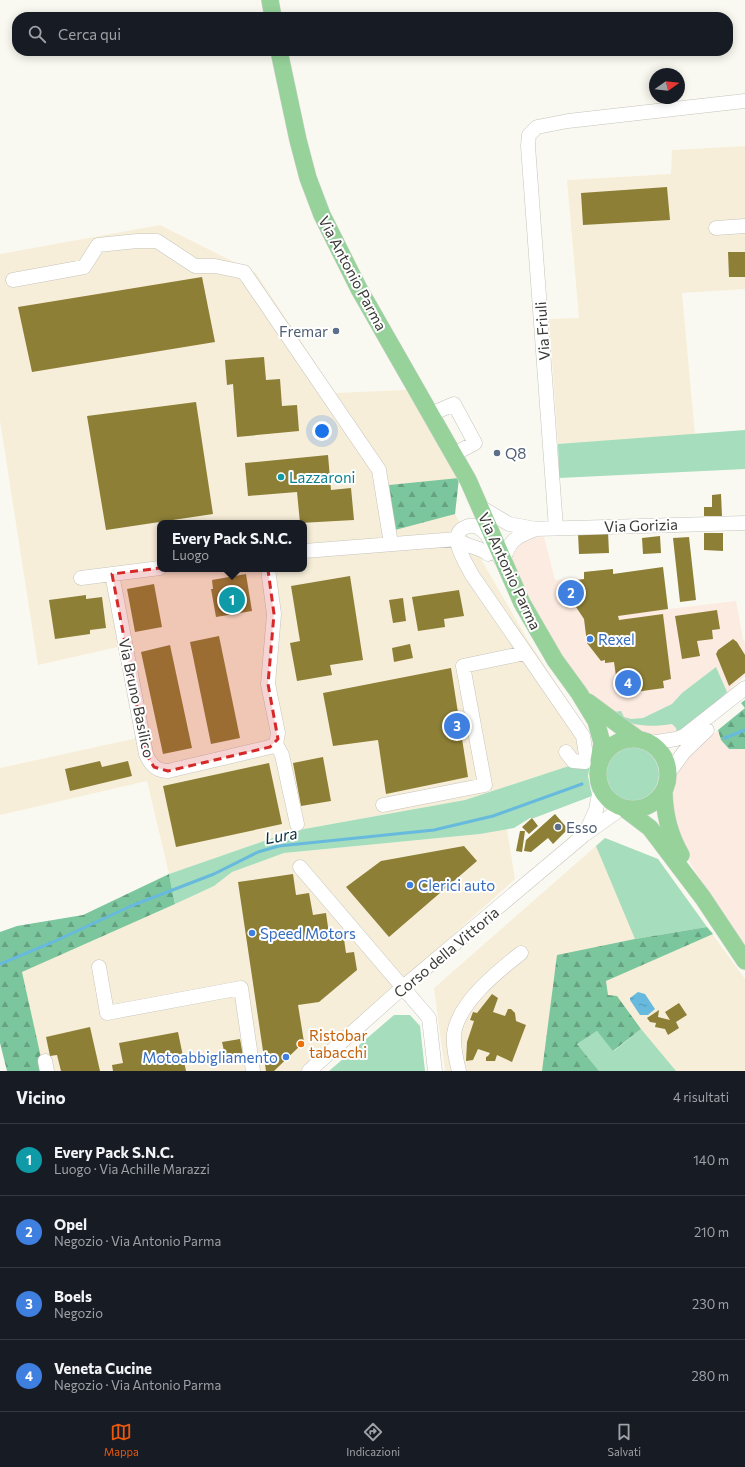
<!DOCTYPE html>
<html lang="it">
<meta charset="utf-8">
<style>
:root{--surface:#171b24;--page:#242831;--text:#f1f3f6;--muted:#9ea1a6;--line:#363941;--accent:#ea580c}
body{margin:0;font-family:Commissioner,sans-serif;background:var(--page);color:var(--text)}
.compass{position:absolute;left:649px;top:68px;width:36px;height:36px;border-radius:50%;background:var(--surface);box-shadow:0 2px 10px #0003;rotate:76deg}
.you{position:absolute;left:322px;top:431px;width:14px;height:14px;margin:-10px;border:3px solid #fff;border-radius:50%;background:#1a73e8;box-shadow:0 0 0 6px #1a73e833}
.badge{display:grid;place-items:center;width:26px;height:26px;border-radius:50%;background:var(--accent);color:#fff;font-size:13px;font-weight:700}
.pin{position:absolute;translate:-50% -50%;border:2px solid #fff;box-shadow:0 1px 4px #0006}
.popup{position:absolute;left:157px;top:520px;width:150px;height:52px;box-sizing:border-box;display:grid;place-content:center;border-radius:8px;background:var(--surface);filter:drop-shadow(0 1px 3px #0005);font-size:13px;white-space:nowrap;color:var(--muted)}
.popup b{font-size:15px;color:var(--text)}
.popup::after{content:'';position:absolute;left:50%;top:100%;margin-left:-8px;border:8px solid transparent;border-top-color:var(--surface)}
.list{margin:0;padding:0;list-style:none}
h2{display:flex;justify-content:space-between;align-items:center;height:52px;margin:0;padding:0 16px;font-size:17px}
h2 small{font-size:13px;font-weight:400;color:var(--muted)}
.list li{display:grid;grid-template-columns:26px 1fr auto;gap:12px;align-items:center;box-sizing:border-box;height:72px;padding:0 16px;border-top:1px solid var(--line)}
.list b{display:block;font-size:15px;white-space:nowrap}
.list p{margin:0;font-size:13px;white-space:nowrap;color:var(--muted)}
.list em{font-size:13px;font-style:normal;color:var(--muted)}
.icon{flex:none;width:22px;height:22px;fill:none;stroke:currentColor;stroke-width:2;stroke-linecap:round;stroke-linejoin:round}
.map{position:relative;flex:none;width:745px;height:1071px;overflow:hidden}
.search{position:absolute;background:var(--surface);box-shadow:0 2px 10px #0003;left:12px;right:12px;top:12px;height:44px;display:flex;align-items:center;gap:10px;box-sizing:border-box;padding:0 14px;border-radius:16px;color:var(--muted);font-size:15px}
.sheet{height:340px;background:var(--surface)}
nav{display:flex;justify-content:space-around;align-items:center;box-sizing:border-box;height:56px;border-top:1px solid var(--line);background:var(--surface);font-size:11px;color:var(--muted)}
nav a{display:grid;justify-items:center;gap:2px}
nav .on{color:var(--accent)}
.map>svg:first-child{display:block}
.commercial{fill:#fcebe0}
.industrial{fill:#f7eed9;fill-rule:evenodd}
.grass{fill:#a5ddbd}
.forest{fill:url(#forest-firs)}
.water{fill:url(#water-ripples)}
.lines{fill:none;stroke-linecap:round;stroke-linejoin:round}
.stream{stroke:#67badd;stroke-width:3}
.building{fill:#8d7f36}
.minor-casing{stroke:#c5c4bc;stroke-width:15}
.major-casing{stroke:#d8d8d7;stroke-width:18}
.minor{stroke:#fff;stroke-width:14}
.major{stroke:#96d29a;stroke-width:17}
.marked{fill:#d62828;fill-opacity:0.2;stroke:#d62828;stroke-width:3;stroke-dasharray:8 5;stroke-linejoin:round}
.service-dot{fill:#5c6f8a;stroke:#fff;stroke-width:1.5}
.culture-dot{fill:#0f9aa8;stroke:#fff;stroke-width:1.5}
.shop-dot{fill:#3f7fe0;stroke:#fff;stroke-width:1.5}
.food-dot{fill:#e8710a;stroke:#fff;stroke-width:1.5}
.labels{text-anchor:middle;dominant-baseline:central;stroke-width:4;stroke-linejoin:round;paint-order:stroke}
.street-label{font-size:15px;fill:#3a3a37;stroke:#fff}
.service-label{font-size:15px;fill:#4e5e75;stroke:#fff;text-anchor:start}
.culture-label{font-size:15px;fill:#0d838f;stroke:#fff;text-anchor:start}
.shop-label{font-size:15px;fill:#366cbe;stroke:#fff;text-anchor:start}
.food-label{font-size:15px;fill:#c56008;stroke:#fff;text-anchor:start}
.water-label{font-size:16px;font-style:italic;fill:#072e3d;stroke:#fff}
</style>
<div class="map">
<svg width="745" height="1071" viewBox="0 0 745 1071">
<defs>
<pattern id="forest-firs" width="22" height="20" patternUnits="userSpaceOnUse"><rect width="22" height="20" fill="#7bc69d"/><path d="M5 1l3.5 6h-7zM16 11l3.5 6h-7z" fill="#66a281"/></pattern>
<pattern id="water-ripples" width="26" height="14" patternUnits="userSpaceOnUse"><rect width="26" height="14" fill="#67badd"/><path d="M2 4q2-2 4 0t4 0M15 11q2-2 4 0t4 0" fill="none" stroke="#5698b4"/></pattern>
</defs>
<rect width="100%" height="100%" fill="#faf9f1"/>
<path class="commercial" d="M544 537 555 580 584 579V572L613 569 614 574 663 567 668 609 736 601 743 639 745 642V676L691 726 662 737 630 729 585 691 574 677 516 581 510 553 527 538Z
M718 730 721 740 729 749H745V950L685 855 670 800 679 763Z"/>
<path class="industrial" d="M745 146V289L682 293 695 435 558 444 549 319 579 318 567 180 671 174 672 150Z
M160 225 256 273 335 393 406 390 459 478 455 514 526 637 588 733 590 764 569 766 465 800 293 831 169 874 147 781 0 815V768L137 738 118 647 38 665 0 421V254ZM160 523H304V569H160Z
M507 829 515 879 302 1071H44L21 972 214 886 232 872 284 853 480 834Z
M605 838 658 859 745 979V1071H445L434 988Z"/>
<path class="grass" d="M745 430V469L559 478 558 444Z
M716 667 727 692 691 726 677 734 676 728 672 724C653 727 627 728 614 712L621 711 624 717 631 719 643 718 672 704 682 693Z
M605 774a27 27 0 1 1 54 0a27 27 0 1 1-54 0Z
M590 764 588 776 592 796 534 818H530L514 828 480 834 284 853 232 872 214 886 175 904 169 874 293 831 465 800 569 766Z
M605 838 658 859 707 927 635 939 596 846Z
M394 1015H410L420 1026 425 1071H329Z
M641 1029 676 1071H599L577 1044 597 1031 614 1051Z"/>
<path class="forest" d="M459 478 455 514 395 530 389 485Z
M745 700V749H729L721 740 718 730 745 708 741 703Z
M169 874 175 904 22 972 44 1071H7L0 1043V932L17 926 83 915Z
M707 927 713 934 606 981 608 995 617 996 641 1029 613 1051 597 1031 577 1044 599 1071H542L557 955 635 939Z"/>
<path class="water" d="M638 992 645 994 655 1009 648 1015H640L630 1000V998Z"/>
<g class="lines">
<path class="stream" d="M725 738 745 730
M0 964 53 942 131 906 214 874 258 852 279 846 434 830 493 816 582 784"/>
</g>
<path class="building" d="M667 187 670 220 583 225 581 193Z
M728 252H745V277H729Z
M202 277 215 342 32 372 18 307Z
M264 357 266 380 280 379 282 406 297 405 299 431 237 437 233 384 227 385 225 360Z
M196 402 213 514 106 530 87 416Z
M328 455 331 490 351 488 354 520 300 523 297 492 248 496 245 463Z
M721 494 722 516H704V507H712V495Z
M608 532 609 553 579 554 578 533Z
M704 533H723V551L704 550Z
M660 536 661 553 643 554 642 538Z
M689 537 696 600 680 602 673 538Z
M663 567 668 609 618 616 619 620 663 614 671 679 663 681 664 688 635 692 616 676 614 662 605 663V660L601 661 587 643 584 619 562 586 570 581 584 579V572L613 569V574Z
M246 574 252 611 216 617 211 589H213L212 580Z
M350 576 363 660 330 665 332 675 297 681 290 643 300 641 291 586Z
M154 584 162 627 135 632 127 589Z
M459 590 464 616 444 619 445 627 418 631 412 597Z
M86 595V599L102 597 106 628 90 630V634L55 639 49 600Z
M403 598 406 621 393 623 389 600Z
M717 610 720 629 712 630 713 639 697 641 700 656 682 659 675 616Z
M219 636 240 738 211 744 190 642Z
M733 639 737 642 745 655V673L729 686 716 654 718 650Z
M410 644 413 658 394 662 392 648Z
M170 645 192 748 163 754 141 652Z
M451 668 468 777 386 794 378 740 333 746 323 693Z
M323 757 331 801 301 806 293 763Z
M100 761 102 767 128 761 132 776 70 791 65 769Z
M269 763 282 824 176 847 163 786Z
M555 814 568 829 553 844 548 838 531 852 524 851 526 840Z
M532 818 538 826 529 834 522 827Z
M520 831H525L522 852 516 851Z
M464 846 477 861 389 937 346 887 381 861Z
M293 874 296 895 309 893 313 915 326 913 329 934 343 932 346 953 354 952 357 970 319 1002 298 1005 304 1042 274 1071H266L238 882Z
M492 994 498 998 493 1012 505 1016 508 1009H511L515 1013 516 1021 526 1025 512 1062 497 1055 495 1061H486V1057L488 1056 490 1053 478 1049 473 1060 466 1061 467 1042 474 1021 470 1020 473 1012 477 1013Z
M679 1003 687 1015 676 1022 679 1028 668 1035 665 1029 655 1027 656 1023 650 1022 647 1018 659 1010 658 1017 670 1020 665 1012Z
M90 1027 100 1071H61L57 1055 50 1056 46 1037Z
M178 1032 186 1071H113L112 1065 123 1063 119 1043Z
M240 1039 244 1061 227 1064 222 1042Z"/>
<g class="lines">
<g class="minor-casing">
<path id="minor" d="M716 228 745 226
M13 280 84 267 98 245 137 241H157L195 266H215L244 272 379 470 391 544
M431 414 454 404 475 443 454 454
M482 508 509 524 536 529 745 523
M556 528 528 146 529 135 537 127 568 121 745 101
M536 529C515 537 509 540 503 562 494 553 493 539 483 531 479 527 472 524 466 527 446 534 466 563 472 575L583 736 586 755 585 762 573 761 566 752
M304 551 457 539C465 547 478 546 488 554
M268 569 274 614 268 684 278 733 276 744
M112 574 146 754C150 764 156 771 168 771L270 747 276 744
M81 578 160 568
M650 743 676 739 684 736 745 688
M276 744 282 755 297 824
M668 774 684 752 707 730
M383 805 485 785 463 666 525 653
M585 834 596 810 600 789
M300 867 429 1018 435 1071
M99 967 107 1013 241 988 253 1071
M45 1061 47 1071
M309 1071 402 988 584 835 622 808
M459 1071C456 1059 453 1047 454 1034 458 1003 498 971 521 953"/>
</g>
<g class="major-casing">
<path id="major" d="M270 0 273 17
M279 51 298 140 308 178 322 215 359 289 468 480 522 603 555 660 579 693 596 721 602 743 599 761
M588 702 638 739
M598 774a35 35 0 1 1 70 0a35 35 0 1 1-70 0Z
M664 790C664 814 669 834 681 855
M625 809 650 828 703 898 745 961"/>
</g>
<use href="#minor" class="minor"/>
<use href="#major" class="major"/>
</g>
<path class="marked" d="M266 555 274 614 268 684 278 739 270 747 168 771 154 767 146 754 112 574Z"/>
<g class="service-dot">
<circle cx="336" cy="331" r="4"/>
<circle cx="497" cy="453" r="4"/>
<circle cx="558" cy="827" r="4"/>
</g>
<circle class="culture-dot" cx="281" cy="477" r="4"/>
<g class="shop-dot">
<circle cx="590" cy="639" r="4"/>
<circle cx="410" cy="885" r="4"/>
<circle cx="252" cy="933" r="4"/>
<circle cx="286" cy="1057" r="4"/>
</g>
<circle class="food-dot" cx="301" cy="1044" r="4"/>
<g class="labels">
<g class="street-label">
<text transform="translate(353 273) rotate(62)">Via Antonio Parma</text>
<text transform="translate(542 331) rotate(-94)">Via Friuli</text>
<text transform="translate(641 525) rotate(-2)">Via Gorizia</text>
<text transform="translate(510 571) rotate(65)">Via Antonio Parma</text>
<text transform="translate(137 698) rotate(78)">Via Bruno Basilico</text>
<text transform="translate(446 952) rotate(-40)">Corso della Vittoria</text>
</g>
<g class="service-label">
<text x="328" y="331" text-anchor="end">Fremar</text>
<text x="505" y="453">Q8</text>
<text x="566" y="827">Esso</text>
</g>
<g class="culture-label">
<text x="289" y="477">Lazzaroni</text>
</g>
<g class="shop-label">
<text x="598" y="639">Rexel</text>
<text x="418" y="885">Clerici auto</text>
<text x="260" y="933">Speed Motors</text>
<text x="278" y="1057" text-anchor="end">Motoabbigliamento</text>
</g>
<g class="food-label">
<text x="309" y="1035">Ristobar<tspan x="309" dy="17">tabacchi</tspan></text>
</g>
<g class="water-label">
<text transform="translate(281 835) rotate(-10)">Lura</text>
</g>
</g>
</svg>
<svg class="compass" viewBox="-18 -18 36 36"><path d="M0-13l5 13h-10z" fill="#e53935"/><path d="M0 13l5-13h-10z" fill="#9ea1a6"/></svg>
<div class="you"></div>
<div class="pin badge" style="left:232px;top:600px;background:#0f9aa8">1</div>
<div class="popup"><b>Every Pack S.N.C.</b>Luogo</div>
<div class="pin badge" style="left:571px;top:593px;background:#3f7fe0">2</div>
<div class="pin badge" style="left:457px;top:726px;background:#3f7fe0">3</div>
<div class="pin badge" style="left:628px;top:683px;background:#3f7fe0">4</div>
<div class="search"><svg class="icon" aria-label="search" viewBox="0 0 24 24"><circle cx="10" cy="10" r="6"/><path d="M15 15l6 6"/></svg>Cerca qui</div>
</div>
<section class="sheet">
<h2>Vicino<small>4 risultati</small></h2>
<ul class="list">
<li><span class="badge" style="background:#0f9aa8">1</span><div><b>Every Pack S.N.C.</b><p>Luogo · Via Achille Marazzi</p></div><em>140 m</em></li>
<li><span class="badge" style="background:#3f7fe0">2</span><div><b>Opel</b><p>Negozio · Via Antonio Parma</p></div><em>210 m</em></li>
<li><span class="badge" style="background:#3f7fe0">3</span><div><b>Boels</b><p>Negozio</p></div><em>230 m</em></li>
<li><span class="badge" style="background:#3f7fe0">4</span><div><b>Veneta Cucine</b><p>Negozio · Via Antonio Parma</p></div><em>280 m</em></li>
</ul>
</section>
<nav>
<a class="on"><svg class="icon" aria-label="map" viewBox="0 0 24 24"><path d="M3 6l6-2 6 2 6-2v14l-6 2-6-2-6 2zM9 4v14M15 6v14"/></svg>Mappa</a>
<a><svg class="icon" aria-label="directions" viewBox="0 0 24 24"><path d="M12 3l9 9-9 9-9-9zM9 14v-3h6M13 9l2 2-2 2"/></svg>Indicazioni</a>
<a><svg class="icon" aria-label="saved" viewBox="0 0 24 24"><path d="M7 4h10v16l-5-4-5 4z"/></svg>Salvati</a>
</nav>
